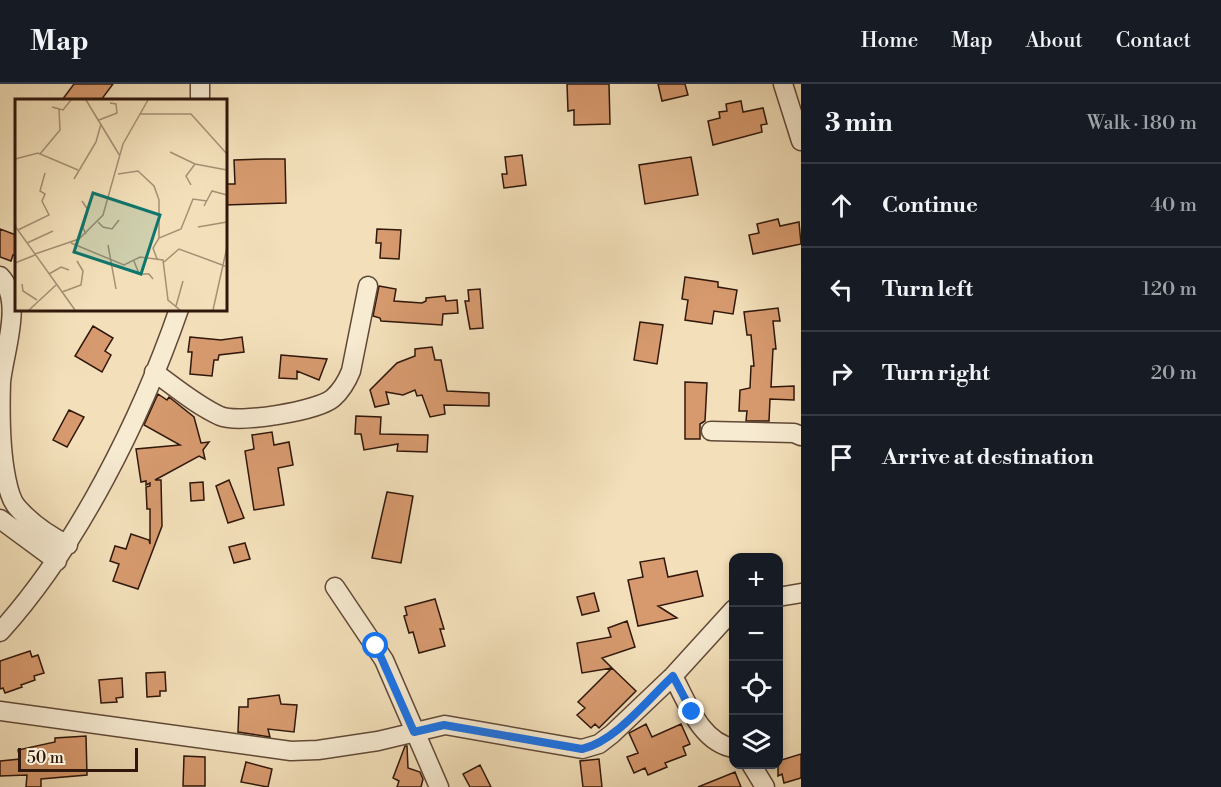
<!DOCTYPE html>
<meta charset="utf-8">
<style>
:root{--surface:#171b24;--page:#242831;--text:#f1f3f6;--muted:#9ea1a6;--line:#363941}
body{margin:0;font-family:"Libre Bodoni",serif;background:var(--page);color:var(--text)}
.controls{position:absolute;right:18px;bottom:18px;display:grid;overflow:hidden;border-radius:12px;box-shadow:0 3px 9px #0003}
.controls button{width:54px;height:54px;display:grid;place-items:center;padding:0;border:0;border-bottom:2px solid var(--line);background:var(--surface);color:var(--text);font:30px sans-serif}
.scale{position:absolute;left:18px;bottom:15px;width:120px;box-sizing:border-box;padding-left:6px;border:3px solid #30170b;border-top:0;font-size:16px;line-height:21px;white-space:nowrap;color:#30170b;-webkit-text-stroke:4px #f7ebd2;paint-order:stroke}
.stop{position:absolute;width:18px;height:18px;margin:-14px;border:4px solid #1a73e8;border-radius:50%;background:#fff}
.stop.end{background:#1a73e8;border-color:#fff;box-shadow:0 2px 6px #0008}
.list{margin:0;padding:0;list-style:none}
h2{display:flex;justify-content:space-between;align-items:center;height:78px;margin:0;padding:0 24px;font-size:26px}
h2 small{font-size:20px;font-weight:400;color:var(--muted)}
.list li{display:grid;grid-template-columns:39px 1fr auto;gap:18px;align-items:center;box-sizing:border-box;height:84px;padding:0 24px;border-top:2px solid var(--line)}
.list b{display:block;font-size:22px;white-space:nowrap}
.list em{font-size:20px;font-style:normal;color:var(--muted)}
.icon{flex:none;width:33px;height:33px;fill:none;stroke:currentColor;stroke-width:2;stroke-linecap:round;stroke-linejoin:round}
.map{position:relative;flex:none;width:801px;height:703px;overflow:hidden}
header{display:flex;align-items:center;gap:36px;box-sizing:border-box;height:84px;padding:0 30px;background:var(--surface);border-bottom:2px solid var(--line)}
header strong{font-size:28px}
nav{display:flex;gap:33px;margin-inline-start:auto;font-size:21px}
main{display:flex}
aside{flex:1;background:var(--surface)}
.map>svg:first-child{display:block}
.building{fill:#d79a6f;stroke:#30170b;stroke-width:1.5}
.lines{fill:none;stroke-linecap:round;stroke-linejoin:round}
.street-casing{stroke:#614937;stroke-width:21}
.street{stroke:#f7ebd2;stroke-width:18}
.route{stroke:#1a73e8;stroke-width:8}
.inset-road{fill:none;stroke:#a59074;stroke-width:1.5}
.view{fill:#0f766e;fill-opacity:0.15;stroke:#0f766e;stroke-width:3}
.inset-edge{fill:none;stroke:#30170b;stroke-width:3}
</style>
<header>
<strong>Map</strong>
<nav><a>Home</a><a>Map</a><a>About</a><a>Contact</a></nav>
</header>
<main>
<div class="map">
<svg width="801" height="703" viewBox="0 0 801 703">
<rect width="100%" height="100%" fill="#f3e0ba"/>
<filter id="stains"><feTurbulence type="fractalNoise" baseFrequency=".00333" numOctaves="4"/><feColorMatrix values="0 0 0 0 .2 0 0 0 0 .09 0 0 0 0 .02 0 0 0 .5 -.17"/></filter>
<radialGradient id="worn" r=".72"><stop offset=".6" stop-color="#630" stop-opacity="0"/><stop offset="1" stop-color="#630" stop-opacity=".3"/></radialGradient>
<path class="building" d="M74 0H113L101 16H62Z
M567 0H609L610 40 574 41V26L568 27Z
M658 0H685L688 11 662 17Z
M741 17 743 28 763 24 767 40 761 41 762 48 713 61 708 37 720 34 719 28 727 27 726 20Z
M522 71 526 101 504 104 502 90H507L505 73Z
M691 73 698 111 645 120 639 81Z
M265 75H285L286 119 225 121V100H235L234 76Z
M778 135 780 142 799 138 801 160 753 170 749 151 759 149 757 140Z
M0 145 16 151V172L13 171 11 177 0 173Z
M377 145 401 146 399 175 380 174 381 159H376Z
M685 193 718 198V203L737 206 733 230 714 227 712 240 685 236 688 216 682 215Z
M379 202 396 205 394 217 422 219 426 217V214L445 212 446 217 457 216 458 229 443 230 442 241 381 237 380 234 373 232Z
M480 205 483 244 470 245 465 217H469L468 206Z
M778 224 780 237H773L776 265H773L771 303 794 302V316L770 315 769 337H746L747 327H739L740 306 750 304 751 282H754L751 251H747L744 228Z
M640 238 663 241 657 280 634 276Z
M93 242 113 254 105 267 111 271 102 288 75 272Z
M190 253 221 256 242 253 244 268 219 271 218 276H214L212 292 190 290 192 268H188Z
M432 263 435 276H441L447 307 489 309V322L444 321 445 330 430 333 422 311 417 312 415 306 403 311 386 308 389 320 375 323 370 306 397 279 415 272V265Z
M281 271 327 275 319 296 297 287V295L279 294Z
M685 298 707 299 705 337 700 340V355H685Z
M158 310 167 316 169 313 194 333 201 359 209 358 203 366 205 375 199 372 155 396H161L162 442 138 505 113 497 119 480 110 477 115 462 126 465 131 450 149 456 150 460V425H147L146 403 150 402V399L146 401V397L141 398 136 365 180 361 144 341Z
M69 326 84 333 67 363 53 356Z
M356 332 381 333 380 350 428 351 427 368 397 367 398 360 364 366 361 350H355Z
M272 348 274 361 289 358 293 381 278 384 284 421 254 426 245 367 254 365 252 351Z
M229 396 244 434 228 439 216 402Z
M203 398 204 416 191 417 190 399Z
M387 408 413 412 401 479 372 474Z
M245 459 250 475 234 479 229 463Z
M664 474 668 493 697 487 703 512 658 522 677 534 638 542 628 496 643 493 640 478Z
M594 509 599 527 582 531 577 513Z
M435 515 444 545H440L445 562 419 569 413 548 409 549 404 532 407 531 405 523Z
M627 537 635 563 602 574 612 584 582 589 577 559 611 553 608 544Z
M30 567 32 573 38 571 44 589 34 592 35 596 21 601 22 603 5 609 3 604 0 605V577Z
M612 584 636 607 599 644 595 640 591 644 577 631 585 624 578 618Z
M165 588 166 607H160V612L147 613 146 589Z
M122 594 123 613 116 614 117 618 101 619 99 596Z
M279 611 281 620 297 621 294 648 268 645 270 653 238 648 239 623H248V615Z
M646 640 652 653 681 640 690 660 683 663 686 671 665 679 667 683 648 691 645 684 634 689 627 673 638 669 629 649Z
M86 652 87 691 41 695V703H26L27 691 0 692V677L20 675 18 666 55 658V654Z
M405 662H407L408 684 420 688 423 695 421 703H397L399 697 393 694Z
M801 670V694L784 699 782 690 778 692V677Z
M184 672 205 673V702H183Z
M599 675 602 703H583L580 677Z
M246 678 272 685 268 703 241 698Z
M480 681 491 703H470L463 690Z
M735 688 741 703H698Z"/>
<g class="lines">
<g class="street-casing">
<path id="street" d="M783 0 801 57
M200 16V0
M0 192C24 217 4 267 1 298 0 329 0 363 6 393 8 403 10 415 17 423 30 438 50 452 68 461
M154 288C175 303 196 321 220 332 239 340 318 327 333 314 342 306 347 297 351 287L368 202
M711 347 794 349 801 352
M0 435 57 477
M335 503 384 576 439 703
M778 513 801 509
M0 548C78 462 141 335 179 225
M673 592C687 618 701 659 734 664
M0 627 291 667 318 666 378 657 445 641 582 665 599 660 612 650 673 592 734 525
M751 680 765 703"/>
</g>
<use href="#street" class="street"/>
</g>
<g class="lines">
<path class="route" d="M376 562 414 648 444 641 582 665C616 657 648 615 673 592L692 628"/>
</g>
<g transform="translate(15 15)">
<rect width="212" height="212" fill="#f3e0ba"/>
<path class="inset-road" d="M71 1 105 57M37 8 48 11 56 1M125 15H176L212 55M84 21 102 14 101 5 95 4M155 53 180 65 212 71M25 55 45 31 44 10M0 60 23 54 63 71M103 75 123 72 139 87 144 101V139M59 80 81 43 86 25M176 86 171 77 180 65M67 102 73 111 68 129 71 135M189 107 197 92 212 96M83 123 88 128 97 130 104 121M0 127 60 211M183 128 212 123M3 131 34 116 27 102 30 95 25 92 30 74M12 144 38 132M56 144 109 166 125 158 148 161 153 201 165 211M93 146 101 190M20 155 64 140 88 116 108 45 133 1M142 160 138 149 144 139 166 130 178 100 192 102M119 162 124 175H134L138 180M149 163 164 150 210 167M0 164 20 156M34 175 46 168 54 171M7 185 8 192 22 201M47 193 66 186 68 172 62 162M161 207 168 182M14 211 41 186M198 211 212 148"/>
<path class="view" d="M78 94 145 116 126 175 59 153Z"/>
<rect width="212" height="212" class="inset-edge"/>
</g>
<rect width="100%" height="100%" filter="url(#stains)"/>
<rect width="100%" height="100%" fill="url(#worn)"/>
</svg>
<div class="controls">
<button>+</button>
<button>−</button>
<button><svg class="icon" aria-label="locate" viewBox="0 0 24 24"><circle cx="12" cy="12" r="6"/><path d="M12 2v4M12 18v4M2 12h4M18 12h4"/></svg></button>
<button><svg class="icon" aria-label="layers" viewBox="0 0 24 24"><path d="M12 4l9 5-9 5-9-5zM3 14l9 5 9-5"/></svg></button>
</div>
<div class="scale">50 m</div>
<div class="stop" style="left:376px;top:562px"></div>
<div class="stop end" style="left:692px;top:628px"></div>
</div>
<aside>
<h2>3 min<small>Walk · 180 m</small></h2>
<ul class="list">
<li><svg class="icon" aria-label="ahead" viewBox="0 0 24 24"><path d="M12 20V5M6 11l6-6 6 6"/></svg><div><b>Continue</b></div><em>40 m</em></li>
<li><svg class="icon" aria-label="left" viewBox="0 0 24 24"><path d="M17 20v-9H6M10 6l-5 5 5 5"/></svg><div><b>Turn left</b></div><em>120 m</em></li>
<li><svg class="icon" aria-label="right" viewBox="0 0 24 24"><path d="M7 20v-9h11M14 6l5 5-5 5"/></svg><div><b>Turn right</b></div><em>20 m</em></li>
<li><svg class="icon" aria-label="arrive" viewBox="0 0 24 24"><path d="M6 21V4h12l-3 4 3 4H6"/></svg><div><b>Arrive at destination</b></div></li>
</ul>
</aside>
</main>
